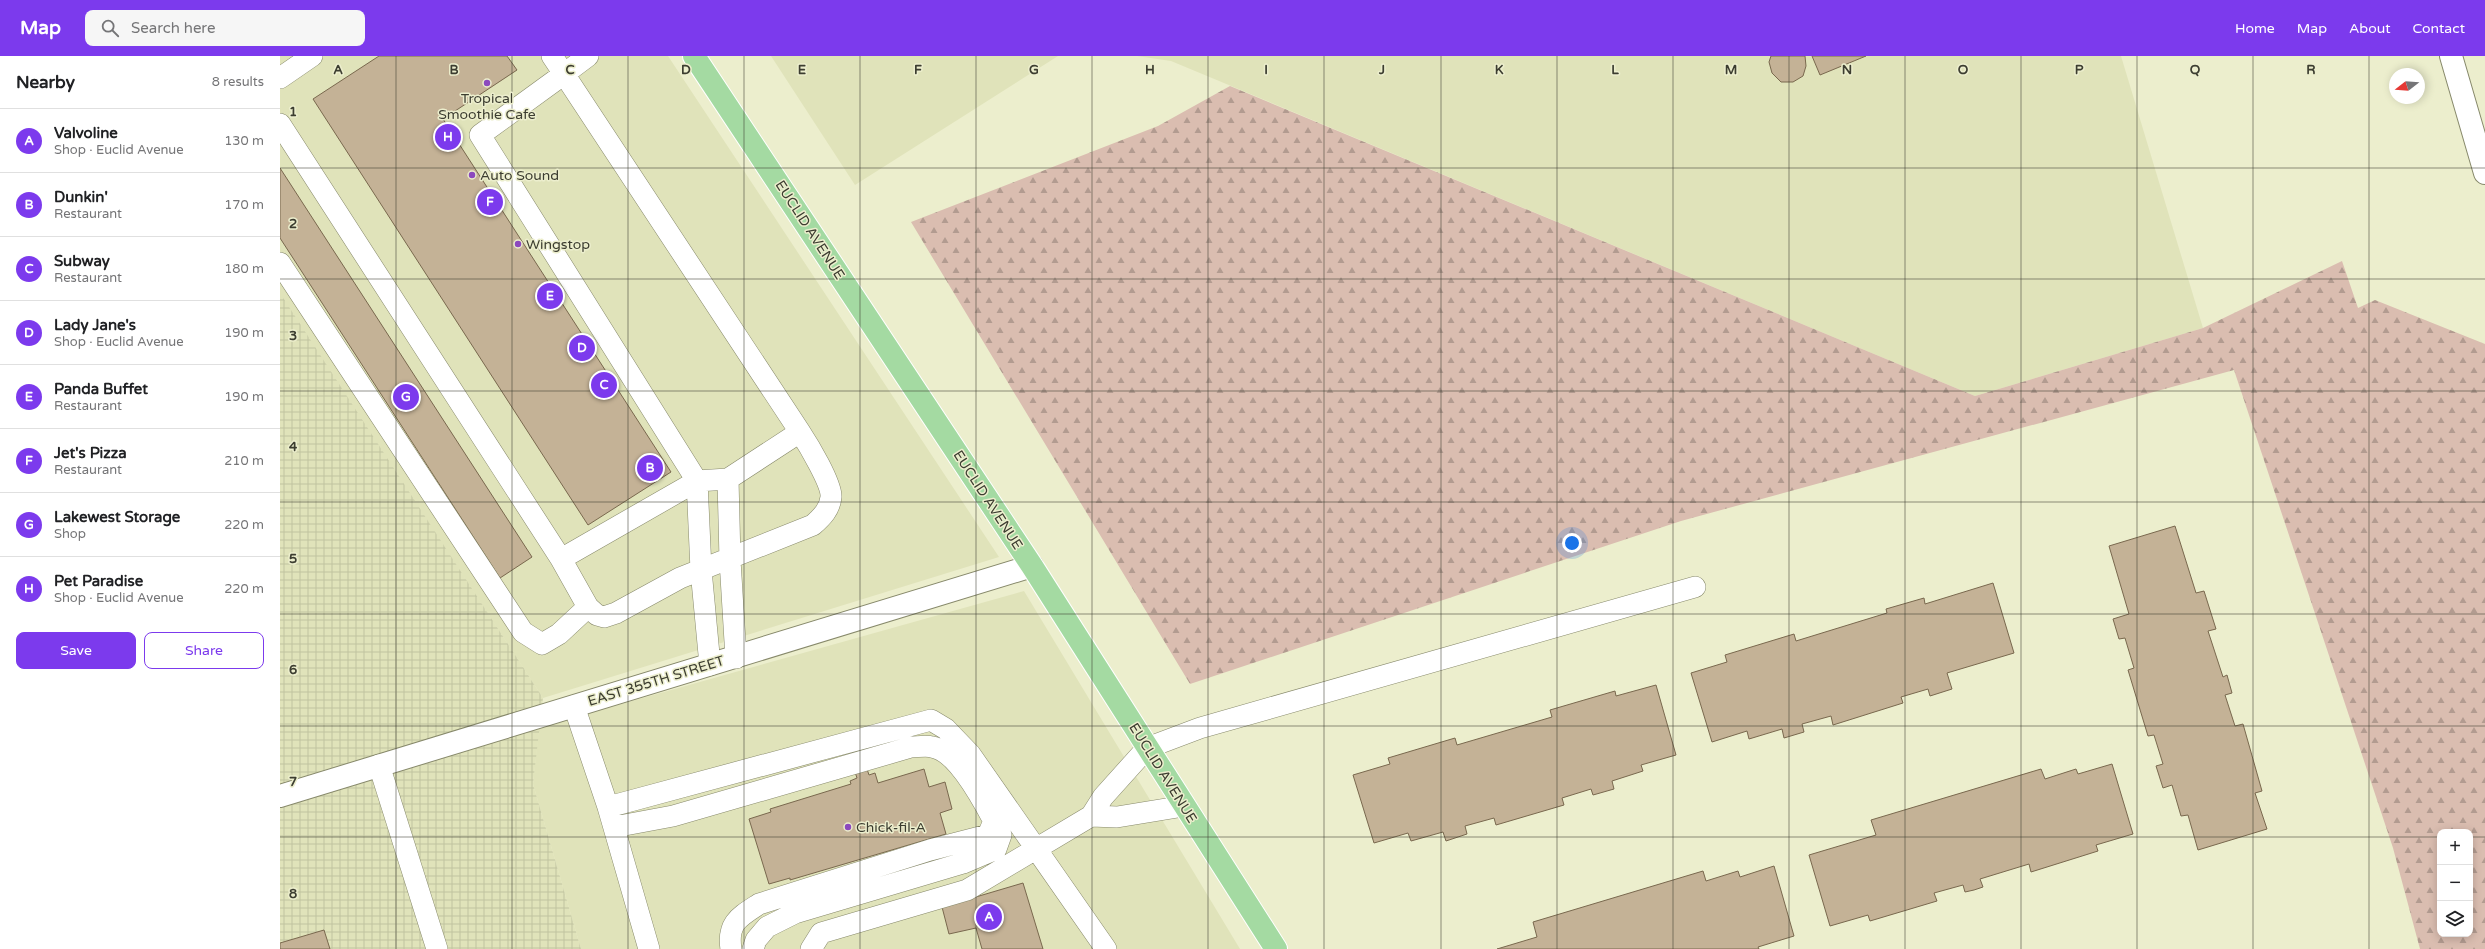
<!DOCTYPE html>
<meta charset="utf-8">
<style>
:root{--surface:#fff;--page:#f6f6f6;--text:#202124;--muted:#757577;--line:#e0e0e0;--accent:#7c3aed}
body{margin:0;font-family:"Varela Round",sans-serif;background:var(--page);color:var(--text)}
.controls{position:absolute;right:12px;bottom:12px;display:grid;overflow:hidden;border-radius:8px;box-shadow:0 2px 10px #0003}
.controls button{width:36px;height:36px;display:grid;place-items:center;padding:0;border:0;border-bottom:1px solid var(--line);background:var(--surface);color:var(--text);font:20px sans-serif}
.compass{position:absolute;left:2109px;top:12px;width:36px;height:36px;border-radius:50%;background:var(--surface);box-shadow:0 2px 10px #0003;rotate:253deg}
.you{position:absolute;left:1292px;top:487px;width:14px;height:14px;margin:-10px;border:3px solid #fff;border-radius:50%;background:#1a73e8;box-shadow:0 0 0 6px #1a73e833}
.badge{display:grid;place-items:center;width:26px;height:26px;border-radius:50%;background:var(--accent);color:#fff;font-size:13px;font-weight:700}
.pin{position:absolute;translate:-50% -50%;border:2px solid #fff;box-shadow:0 1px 4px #0006}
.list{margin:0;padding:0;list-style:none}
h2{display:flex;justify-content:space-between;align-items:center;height:52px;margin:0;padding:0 16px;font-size:17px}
h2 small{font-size:13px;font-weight:400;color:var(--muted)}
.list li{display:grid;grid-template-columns:26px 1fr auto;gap:12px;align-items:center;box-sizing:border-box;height:64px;padding:0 16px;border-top:1px solid var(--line)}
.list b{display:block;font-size:15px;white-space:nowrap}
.list p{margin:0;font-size:13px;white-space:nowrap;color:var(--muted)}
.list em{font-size:13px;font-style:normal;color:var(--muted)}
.actions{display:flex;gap:8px;padding:12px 16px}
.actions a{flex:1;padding:9px 0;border:1px solid var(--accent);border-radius:8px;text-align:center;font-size:14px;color:var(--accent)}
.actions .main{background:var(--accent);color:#fff}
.icon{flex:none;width:22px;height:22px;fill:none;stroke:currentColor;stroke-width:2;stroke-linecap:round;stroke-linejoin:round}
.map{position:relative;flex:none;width:2205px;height:893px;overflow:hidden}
header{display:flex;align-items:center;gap:24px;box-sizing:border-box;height:56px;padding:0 20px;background:var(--accent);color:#fff}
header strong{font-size:19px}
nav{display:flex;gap:22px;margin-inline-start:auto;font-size:14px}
.search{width:280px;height:36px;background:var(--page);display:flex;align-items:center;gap:10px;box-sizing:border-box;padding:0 14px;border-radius:8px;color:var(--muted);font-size:15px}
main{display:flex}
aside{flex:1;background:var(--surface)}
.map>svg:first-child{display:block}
.built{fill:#e0e3ba}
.industrial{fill:url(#industrial-grid)}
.forest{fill:url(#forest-firs);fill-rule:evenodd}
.building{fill:#c4b296;stroke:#79684e}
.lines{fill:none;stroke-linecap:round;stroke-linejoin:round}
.lane-casing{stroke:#87896b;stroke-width:22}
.street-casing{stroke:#87896b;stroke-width:24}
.primary-casing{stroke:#fff;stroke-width:24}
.lane{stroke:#fff;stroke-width:21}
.street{stroke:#fff;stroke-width:22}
.primary{stroke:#a4daa2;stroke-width:22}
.grid{fill:none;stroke:#3c3d30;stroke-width:1;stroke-opacity:0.55}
.poi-dot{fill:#8c49be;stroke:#eceecd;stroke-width:1.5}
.labels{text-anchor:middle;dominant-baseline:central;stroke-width:3;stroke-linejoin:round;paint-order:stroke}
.poi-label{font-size:14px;fill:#3c3d30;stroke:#eceecd;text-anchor:start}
.street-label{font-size:14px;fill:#3c3d30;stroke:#eceecd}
.grid-label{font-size:13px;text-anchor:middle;font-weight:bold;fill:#3c3d30;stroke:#eceecd;stroke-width:3;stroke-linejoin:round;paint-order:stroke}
</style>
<header>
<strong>Map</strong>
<div class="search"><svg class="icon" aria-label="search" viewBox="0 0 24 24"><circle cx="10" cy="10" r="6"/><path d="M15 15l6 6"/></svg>Search here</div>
<nav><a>Home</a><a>Map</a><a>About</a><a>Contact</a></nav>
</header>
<main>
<aside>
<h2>Nearby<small>8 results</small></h2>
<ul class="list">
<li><span class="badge">A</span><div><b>Valvoline</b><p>Shop · Euclid Avenue</p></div><em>130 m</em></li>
<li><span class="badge">B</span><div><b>Dunkin'</b><p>Restaurant</p></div><em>170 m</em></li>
<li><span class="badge">C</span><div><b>Subway</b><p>Restaurant</p></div><em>180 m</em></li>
<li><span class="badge">D</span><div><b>Lady Jane's</b><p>Shop · Euclid Avenue</p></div><em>190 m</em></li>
<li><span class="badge">E</span><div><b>Panda Buffet</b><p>Restaurant</p></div><em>190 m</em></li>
<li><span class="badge">F</span><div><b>Jet's Pizza</b><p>Restaurant</p></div><em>210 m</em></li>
<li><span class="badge">G</span><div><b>Lakewest Storage</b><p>Shop</p></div><em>220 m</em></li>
<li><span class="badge">H</span><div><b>Pet Paradise</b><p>Shop · Euclid Avenue</p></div><em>220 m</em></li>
</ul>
<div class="actions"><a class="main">Save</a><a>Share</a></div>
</aside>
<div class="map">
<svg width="2205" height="893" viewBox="0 0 2205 893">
<defs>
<pattern id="industrial-grid" width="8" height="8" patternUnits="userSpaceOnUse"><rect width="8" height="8" fill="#e0e3ba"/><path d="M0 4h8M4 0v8" fill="none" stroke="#c1c4a0"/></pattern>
<pattern id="forest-firs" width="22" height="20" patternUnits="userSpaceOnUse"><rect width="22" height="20" fill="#dabdb0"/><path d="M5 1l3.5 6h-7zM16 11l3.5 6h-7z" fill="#b29b90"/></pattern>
</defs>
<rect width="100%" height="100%" fill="#eceecd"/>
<path class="built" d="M0 0H388L719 501 263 642 0 240Z
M491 0H778L575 129Z
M857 0H1841L1923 272 1695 340 891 5Z
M744 535 960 893H301L253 728 259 671Z"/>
<path class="industrial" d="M0 237 263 642 253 728 301 893H0Z"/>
<path class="forest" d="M950 30 1695 340 1923 272 2062 205 2078 252 2095 244 2205 288V893H2140L2113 792 1954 314 1401 465 910 628 631 166 878 70ZM2160 776H2190V878H2160Z"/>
<path class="building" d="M99 0H227L237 14 163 63 391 416 308 469 33 43Z
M1491 0H1525L1526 10 1523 20 1513 26H1501L1492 17 1489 6Z
M1532 0H1586L1540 19Z
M0 112 252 501 220 522 0 182Z
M1895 470 1916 537 1924 535 1936 573 1928 575 1943 621 1947 619 1952 637 1945 639 1955 670 1963 668 1982 735 1975 737 1987 773 1918 794 1908 759 1901 760 1892 729 1883 732 1876 710 1883 708 1874 679 1868 680 1848 614 1854 612 1845 582 1839 583 1833 563 1849 558 1829 490Z
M1713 527 1734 597 1667 617 1672 633 1650 640 1648 633 1621 641 1623 647 1553 669 1551 660 1522 668 1524 676 1504 682 1502 673 1469 683 1467 675 1432 686 1411 617 1447 606 1445 599 1514 578 1516 585 1607 557 1606 553 1644 542 1645 548Z
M1376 629 1396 699 1361 709 1363 715 1332 725 1334 733 1313 739 1311 733 1282 742 1284 749 1216 769 1214 762 1185 770 1187 778 1166 785 1163 776 1131 785 1128 777 1094 787 1073 719 1110 708 1108 702 1175 682 1177 689 1272 661 1270 654 1335 635 1336 640Z
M1832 708 1853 778 1816 789 1818 795 1751 816 1749 808 1700 823 1703 831 1694 834 1685 836 1683 829 1654 837 1657 845 1590 865 1588 859 1550 870 1529 799 1596 779 1591 764 1761 713 1765 723 1796 713 1798 718Z
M587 713 589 719 595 717 598 727 644 713 649 731 665 726 672 753 660 757 666 778 510 824V822L489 828 469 763 491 756 490 753 571 728 570 725 577 722 575 716Z
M1494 810 1514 880 1478 891 1479 893H1217L1257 881 1253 866 1423 815 1426 825 1458 815 1460 821Z
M743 827 763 893H702L696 872 669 878 662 851Z
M44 874 50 893H0V887Z"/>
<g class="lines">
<g class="lane-casing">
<path id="lane" d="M272 0 284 18 308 0
M284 18 520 376 448 423 417 425 200 79Z
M0 22 32 0
M0 68 281 503 308 551 317 559 324 561 336 557 400 522 533 469C542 461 550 453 551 441 552 428 528 388 520 376
M0 207 243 576 262 588 279 578 308 551
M448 423 450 504 456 602
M281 503 417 425 421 514 430 609
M294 650 328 751 369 893
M99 709 157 893
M328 751 651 664 666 673 690 698 826 893
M811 760 837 761 904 750
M334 771 393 760 631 691C637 691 646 689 652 691 679 695 710 757 721 779L716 793 683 807 515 857 487 871 476 884 473 893
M451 893C447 867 459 861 479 848L650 794 708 779 714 765 716 755
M531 893 541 877 687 834 811 760 823 741 867 692 920 672 1415 531"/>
</g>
<g class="street-casing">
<path id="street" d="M2171 0 2205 117
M0 740 752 510"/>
</g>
<g class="primary-casing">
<path id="primary" d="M414 0 752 510 996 893"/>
</g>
<use href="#lane" class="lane"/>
<use href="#street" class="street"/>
<use href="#primary" class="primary"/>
</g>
<path class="grid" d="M116 0V893M232 0V893M348 0V893M464 0V893M580 0V893M696 0V893M812 0V893M928 0V893M1044 0V893M1161 0V893M1277 0V893M1393 0V893M1509 0V893M1625 0V893M1741 0V893M1857 0V893M1973 0V893M2089 0V893M0 112H2205M0 223H2205M0 335H2205M0 446H2205M0 558H2205M0 670H2205M0 781H2160M2190 781H2205"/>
<g class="poi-dot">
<circle cx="207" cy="27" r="4"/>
<circle cx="192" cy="119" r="4"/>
<circle cx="238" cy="188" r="4"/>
<circle cx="568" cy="771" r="4"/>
</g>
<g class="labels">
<g class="poi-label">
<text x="207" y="42" text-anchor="middle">Tropical<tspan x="207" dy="16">Smoothie Cafe</tspan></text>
<text x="200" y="119">Auto Sound</text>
<text x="246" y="188">Wingstop</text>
<text x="576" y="771">Chick-fil-A</text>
</g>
<g class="street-label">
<text transform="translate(530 174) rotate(57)">EUCLID AVENUE</text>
<text transform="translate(708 444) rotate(57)">EUCLID AVENUE</text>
<text transform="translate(376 625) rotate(-17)">EAST 355TH STREET</text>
<text transform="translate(883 717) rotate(58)">EUCLID AVENUE</text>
</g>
</g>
<g class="grid-label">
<text x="58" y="18">A</text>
<text x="174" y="18">B</text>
<text x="290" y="18">C</text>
<text x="406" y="18">D</text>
<text x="522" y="18">E</text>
<text x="638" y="18">F</text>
<text x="754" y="18">G</text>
<text x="870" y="18">H</text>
<text x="986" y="18">I</text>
<text x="1102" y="18">J</text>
<text x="1219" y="18">K</text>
<text x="1335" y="18">L</text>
<text x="1451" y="18">M</text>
<text x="1567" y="18">N</text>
<text x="1683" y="18">O</text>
<text x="1799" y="18">P</text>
<text x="1915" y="18">Q</text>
<text x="2031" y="18">R</text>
<text x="13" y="60">1</text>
<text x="13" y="172">2</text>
<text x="13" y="284">3</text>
<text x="13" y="395">4</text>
<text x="13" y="507">5</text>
<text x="13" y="618">6</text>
<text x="13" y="730">7</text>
<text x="13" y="842">8</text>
</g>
</svg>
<div class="controls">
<button>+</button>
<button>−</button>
<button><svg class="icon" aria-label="layers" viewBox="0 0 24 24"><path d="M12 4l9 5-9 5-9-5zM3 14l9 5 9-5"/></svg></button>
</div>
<svg class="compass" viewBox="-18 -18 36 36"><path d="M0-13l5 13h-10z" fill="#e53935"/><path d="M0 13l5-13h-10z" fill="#757577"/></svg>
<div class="you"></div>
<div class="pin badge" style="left:709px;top:861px">A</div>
<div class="pin badge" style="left:370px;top:412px">B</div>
<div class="pin badge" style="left:324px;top:329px">C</div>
<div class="pin badge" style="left:302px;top:292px">D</div>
<div class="pin badge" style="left:270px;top:240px">E</div>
<div class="pin badge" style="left:210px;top:146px">F</div>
<div class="pin badge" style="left:126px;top:341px">G</div>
<div class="pin badge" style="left:168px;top:81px">H</div>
</div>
</main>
